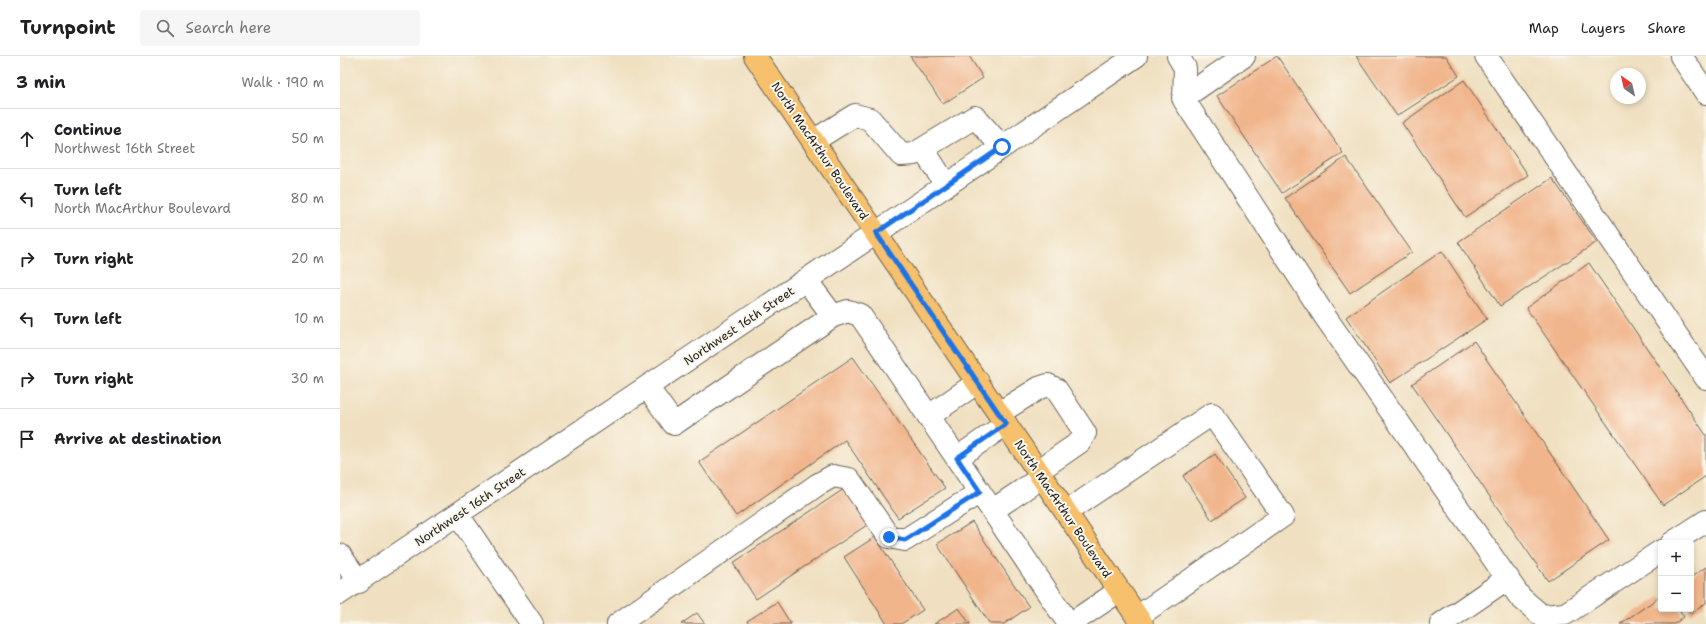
<!DOCTYPE html>
<meta charset="utf-8">
<style>
:root{--surface:#fff;--page:#f6f6f6;--text:#202124;--muted:#757577;--line:#e0e0e0}
body{margin:0;font-family:"Shantell Sans",sans-serif;background:var(--page);color:var(--text)}
.controls{position:absolute;right:12px;bottom:12px;display:grid;overflow:hidden;border-radius:4px;box-shadow:0 2px 6px #0003}
.controls button{width:36px;height:36px;display:grid;place-items:center;padding:0;border:0;border-bottom:1px solid var(--line);background:var(--surface);color:var(--text);font:20px sans-serif}
.compass{position:absolute;left:1270px;top:12px;width:36px;height:36px;border-radius:50%;background:var(--surface);box-shadow:0 2px 6px #0003;rotate:326deg}
.stop{position:absolute;width:12px;height:12px;margin:-9px;border:3px solid #1a73e8;border-radius:50%;background:#fff}
.stop.end{background:#1a73e8;border-color:#fff;box-shadow:0 1px 4px #0008}
.list{margin:0;padding:0;list-style:none}
h2{display:flex;justify-content:space-between;align-items:center;height:52px;margin:0;padding:0 16px;font-size:17px}
h2 small{font-size:13px;font-weight:400;color:var(--muted)}
.list li{display:grid;grid-template-columns:26px 1fr auto;gap:12px;align-items:center;box-sizing:border-box;height:60px;padding:0 16px;border-top:1px solid var(--line)}
.list b{display:block;font-size:15px;white-space:nowrap}
.list p{margin:0;font-size:13px;white-space:nowrap;color:var(--muted)}
.list em{font-size:13px;font-style:normal;color:var(--muted)}
.icon{flex:none;width:22px;height:22px;fill:none;stroke:currentColor;stroke-width:2;stroke-linecap:round;stroke-linejoin:round}
.map{position:relative;flex:none;width:1366px;height:568px;overflow:hidden}
header{display:flex;align-items:center;gap:24px;box-sizing:border-box;height:56px;padding:0 20px;background:var(--surface);border-bottom:1px solid var(--line)}
header strong{font-size:19px}
nav{display:flex;gap:22px;margin-inline-start:auto;font-size:14px}
.search{width:280px;height:36px;background:var(--page);display:flex;align-items:center;gap:10px;box-sizing:border-box;padding:0 14px;border-radius:4px;color:var(--muted);font-size:15px}
main{display:flex}
aside{flex:1;background:var(--surface)}
.map>svg:first-child{display:block}
.building{fill:#f1b58c}
.lines{fill:none;stroke-linecap:round;stroke-linejoin:round}
.minor-casing{stroke:#666156;stroke-width:24}
.major-casing{stroke:#666156;stroke-width:24}
.minor{stroke:#fff;stroke-width:22}
.major{stroke:#f7c06c;stroke-width:22}
.route{stroke:#1a73e8;stroke-width:5}
.labels{text-anchor:middle;dominant-baseline:central;stroke-width:4;stroke-linejoin:round;paint-order:stroke}
.street-label{font-size:12px;fill:#1c1c1c;stroke:#fbf7ec}
</style>
<header>
<strong>Turnpoint</strong>
<div class="search"><svg class="icon" aria-label="search" viewBox="0 0 24 24"><circle cx="10" cy="10" r="6"/><path d="M15 15l6 6"/></svg>Search here</div>
<nav><a>Map</a><a>Layers</a><a>Share</a></nav>
</header>
<main>
<aside>
<h2>3 min<small>Walk · 190 m</small></h2>
<ul class="list">
<li><svg class="icon" aria-label="ahead" viewBox="0 0 24 24"><path d="M12 20V5M6 11l6-6 6 6"/></svg><div><b>Continue</b><p>Northwest 16th Street</p></div><em>50 m</em></li>
<li><svg class="icon" aria-label="left" viewBox="0 0 24 24"><path d="M17 20v-9H6M10 6l-5 5 5 5"/></svg><div><b>Turn left</b><p>North MacArthur Boulevard</p></div><em>80 m</em></li>
<li><svg class="icon" aria-label="right" viewBox="0 0 24 24"><path d="M7 20v-9h11M14 6l5 5-5 5"/></svg><div><b>Turn right</b></div><em>20 m</em></li>
<li><svg class="icon" aria-label="left" viewBox="0 0 24 24"><path d="M17 20v-9H6M10 6l-5 5 5 5"/></svg><div><b>Turn left</b></div><em>10 m</em></li>
<li><svg class="icon" aria-label="right" viewBox="0 0 24 24"><path d="M7 20v-9h11M14 6l5 5-5 5"/></svg><div><b>Turn right</b></div><em>30 m</em></li>
<li><svg class="icon" aria-label="arrive" viewBox="0 0 24 24"><path d="M6 21V4h12l-3 4 3 4H6"/></svg><div><b>Arrive at destination</b></div></li>
</ul>
</aside>
<div class="map">
<svg width="1366" height="568" viewBox="0 0 1366 568">
<rect width="100%" height="100%" fill="#fbf7ec"/>
<filter id="ink" filterUnits="userSpaceOnUse"><feTurbulence type="fractalNoise" baseFrequency=".025" numOctaves="2"/><feDisplacementMap in="SourceGraphic" scale="8" xChannelSelector="R" yChannelSelector="G"/><feConvolveMatrix kernelMatrix="1 2 1 2 8 2 1 2 1" color-interpolation-filters="sRGB"/></filter>
<filter id="wash" filterUnits="userSpaceOnUse"><feTurbulence type="fractalNoise" baseFrequency=".012" numOctaves="4" result="noise"/><feDisplacementMap in="SourceGraphic" scale="16" xChannelSelector="R" yChannelSelector="G"/><feGaussianBlur stdDeviation="0.9" result="paint"/><feColorMatrix in="noise" values="0 0 0 0 0 0 0 0 0 0 0 0 0 0 0 0 0 1.4 0 .05"/><feComposite in="paint" operator="in"/></filter>
<g filter="url(#wash)">
<rect width="100%" height="100%" fill="#f0e0c1"/>
<g id="blocks">
<path class="building" d="M570 0H629L643 22 603 48Z
M937 0 1003 97 942 137 877 40Z
M1016 0H1106L1119 20 1057 60Z
M1124 24 1188 119 1125 161 1062 67Z
M1006 101 1072 196 1010 237 945 142Z
M1212 122 1257 186 1160 250 1118 186Z
M1102 195 1147 263 1050 327 1006 261Z
M1249 207 1366 379V420L1323 449 1186 252Z
M1134 285 1269 484 1208 525 1072 328Z
M513 301 605 432 558 462 505 384 396 460 359 406Z
M875 398 905 442 872 464 843 420Z
M504 433 527 469 416 543 393 507Z
M632 466 689 551 664 568H650L597 488Z
M535 481 583 554 561 568H547L504 501Z
M1366 511V547L1351 558 1347 553H1351V521Z
M1321 540V553H1339L1344 561 1334 568H1280Z
M437 546 451 568H409L407 565Z
M619 552 630 568H594Z
M357 557 365 568H341Z"/>
</g>
</g>
<g filter="url(#ink)">
<use href="#blocks" fill-opacity="0" stroke="#666156" stroke-width="1"/>
<g class="lines">
<g class="minor-casing">
<path id="minor" d="M838 0 845 12 844 44 986 262 1180 541 1202 560 1225 558 1321 495
M1146 0 1366 322
M1341 0 1366 37
M843 42 904 0
M473 85 515 59 530 63 561 99 574 98 635 61 662 91
M583 93 606 129
M466 224 493 260 508 255 520 259 729 568
M307 331 334 368 493 260
M659 357 699 332 708 329 716 333 745 377 740 386 698 415
M589 360 638 326
M617 402 666 368
M653 454 702 421
M726 456 872 358 943 460 797 561
M118 459 192 568
M1332 487 1366 465
M0 499 19 526
M0 537 536 177 796 0
M278 568 477 429 493 420 509 423 549 481 565 484 640 436
M730 568 779 535
M1101 568 1168 522"/>
</g>
<g class="major-casing">
<path id="major" d="M415 0 802 568"/>
</g>
<use href="#minor" class="minor"/>
<use href="#major" class="major"/>
</g>
</g>
<g class="lines" filter="url(#ink)">
<path class="route" d="M549 481 565 484 640 436 617 402 666 368 536 177 662 91"/>
</g>
<g class="labels">
<g class="street-label">
<text transform="translate(480 95) rotate(56)">North MacArthur Boulevard</text>
<text transform="translate(399 270) rotate(-34)">Northwest 16th Street</text>
<text transform="translate(130 451) rotate(-34)">Northwest 16th Street</text>
<text transform="translate(723 453) rotate(56)">North MacArthur Boulevard</text>
</g>
</g>
</svg>
<div class="controls">
<button>+</button>
<button>−</button>
</div>
<svg class="compass" viewBox="-18 -18 36 36"><path d="M0-13l5 13h-10z" fill="#e53935"/><path d="M0 13l5-13h-10z" fill="#757577"/></svg>
<div class="stop" style="left:662px;top:91px"></div>
<div class="stop end" style="left:549px;top:481px"></div>
</div>
</main>
